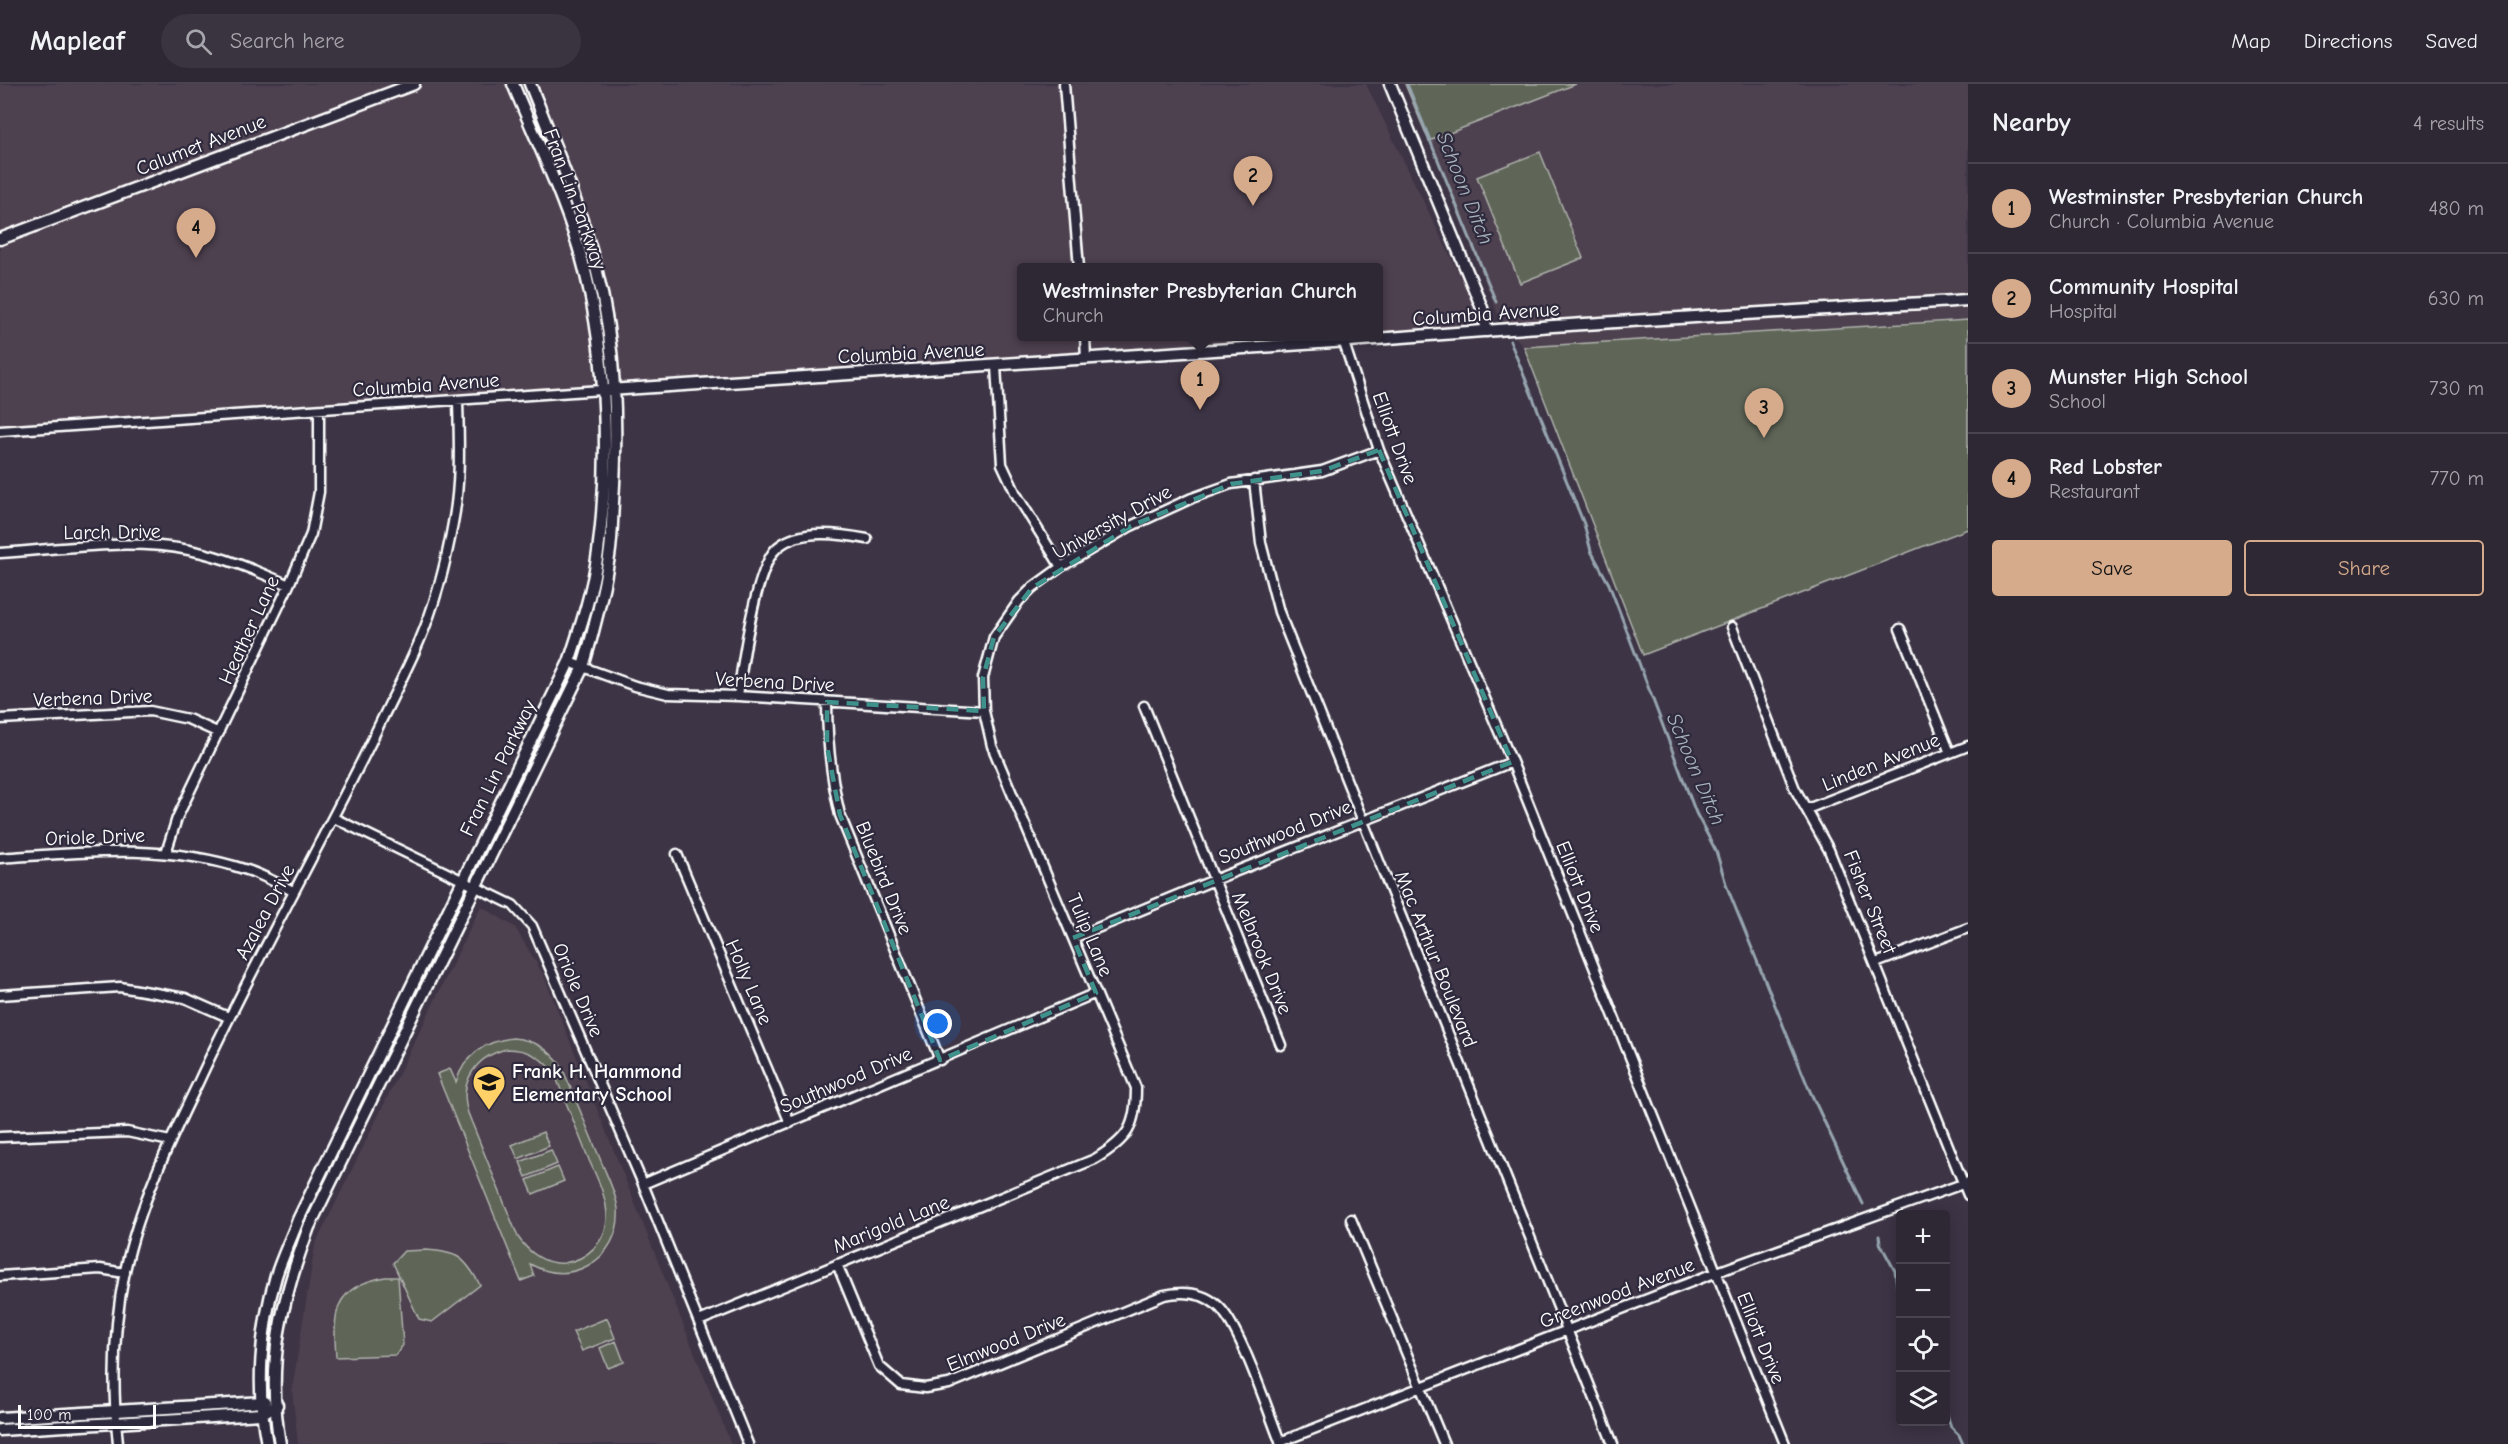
<!DOCTYPE html>
<meta charset="utf-8">
<style>
:root{--surface:#2e2734;--page:#3a3340;--text:#f1f3f6;--muted:#a7a5ac;--line:#49444f;--accent:#d6ab8b}
body{margin:0;font-family:"Comic Neue",sans-serif;background:var(--page);color:var(--text)}
.controls{position:absolute;right:18px;bottom:18px;display:grid;overflow:hidden;border-radius:6px;box-shadow:0 3px 15px #0003}
.controls button{width:54px;height:54px;display:grid;place-items:center;padding:0;border:0;border-bottom:2px solid var(--line);background:var(--surface);color:var(--text);font:30px sans-serif}
.scale{position:absolute;left:18px;bottom:15px;width:138px;box-sizing:border-box;padding-left:6px;border:3px solid #fff;border-top:0;font-size:16px;line-height:21px;white-space:nowrap;color:#fff;-webkit-text-stroke:4px #2f2a3d;paint-order:stroke}
.you{position:absolute;left:938px;top:940px;width:21px;height:21px;margin:-15px;border:4px solid #fff;border-radius:50%;background:#1a73e8;box-shadow:0 0 0 9px #1a73e833}
.badge{display:grid;place-items:center;width:39px;height:39px;border-radius:50%;background:var(--accent);color:#111;font-size:20px;font-weight:700}
.pin{position:absolute;translate:-50% -50px;filter:drop-shadow(0 2px 3px #0008)}
.pin::after{content:'';position:absolute;top:32px;width:21px;height:18px;background:inherit;clip-path:polygon(0 0,100% 0,50% 100%)}
.popup{position:absolute;left:1017px;top:179px;width:366px;height:78px;box-sizing:border-box;display:grid;place-content:center;border-radius:6px;background:var(--surface);filter:drop-shadow(0 2px 4px #0005);font-size:20px;white-space:nowrap;color:var(--muted)}
.popup b{font-size:22px;color:var(--text)}
.popup::after{content:'';position:absolute;left:50%;top:100%;margin-left:-12px;border:12px solid transparent;border-top-color:var(--surface)}
.list{margin:0;padding:0;list-style:none}
h2{display:flex;justify-content:space-between;align-items:center;height:78px;margin:0;padding:0 24px;font-size:26px}
h2 small{font-size:20px;font-weight:400;color:var(--muted)}
.list li{display:grid;grid-template-columns:39px 1fr auto;gap:18px;align-items:center;box-sizing:border-box;height:90px;padding:0 24px;border-top:2px solid var(--line)}
.list b{display:block;font-size:22px;white-space:nowrap}
.list p{margin:0;font-size:20px;white-space:nowrap;color:var(--muted)}
.list em{font-size:20px;font-style:normal;color:var(--muted)}
.actions{display:flex;gap:12px;padding:18px 24px}
.actions a{flex:1;padding:14px 0;border:2px solid var(--accent);border-radius:6px;text-align:center;font-size:21px;color:var(--accent)}
.actions .main{background:var(--accent);color:#111}
.icon{flex:none;width:33px;height:33px;fill:none;stroke:currentColor;stroke-width:2;stroke-linecap:round;stroke-linejoin:round}
.map{position:relative;flex:none;width:1968px;height:1360px;overflow:hidden}
header{display:flex;align-items:center;gap:36px;box-sizing:border-box;height:84px;padding:0 30px;background:var(--surface);border-bottom:2px solid var(--line)}
header strong{font-size:28px}
nav{display:flex;gap:33px;margin-inline-start:auto;font-size:21px}
.search{width:420px;height:54px;background:var(--page);display:flex;align-items:center;gap:15px;box-sizing:border-box;padding:0 21px;border-radius:33px;color:var(--muted);font-size:22px}
main{display:flex}
aside{flex:1;background:var(--surface)}
.map>svg:first-child{display:block}
.built{fill:#4e404f;fill-rule:evenodd}
.green{fill:#5f6659;stroke:#afb2ac;stroke-width:1.5;fill-rule:evenodd}
.lines{fill:none;stroke-linecap:round;stroke-linejoin:round}
.stream{stroke:#96a5af;stroke-width:3}
.street-casing{stroke:#fff;stroke-width:13}
.secondary-casing{stroke:#fff;stroke-width:15}
.street{stroke:#2f2a3d;stroke-width:8}
.secondary{stroke:#2f2a3d;stroke-width:10}
.marked{fill:none;stroke:#3f918b;stroke-width:4.5;stroke-dasharray:12 8;stroke-linejoin:round}
.labels{text-anchor:middle;dominant-baseline:central;stroke-width:4.5;stroke-linejoin:round;paint-order:stroke}
.street-label{font-size:20px;fill:#fff;stroke:#2f2a3d}
.poi-label{font-size:20px;font-weight:bold;fill:#fff;stroke:#2f2a3d;text-anchor:start}
.water-label{font-size:21px;font-style:italic;fill:#a8b4bc;stroke:#2f2a3d}
</style>
<header>
<strong>Mapleaf</strong>
<div class="search"><svg class="icon" aria-label="search" viewBox="0 0 24 24"><circle cx="10" cy="10" r="6"/><path d="M15 15l6 6"/></svg>Search here</div>
<nav><a>Map</a><a>Directions</a><a>Saved</a></nav>
</header>
<main>
<div class="map">
<svg width="1968" height="1360" viewBox="0 0 1968 1360">
<rect width="100%" height="100%" fill="#3d3445"/>
<filter id="ink" filterUnits="userSpaceOnUse"><feTurbulence type="fractalNoise" baseFrequency=".0167" numOctaves="2"/><feDisplacementMap in="SourceGraphic" scale="12" xChannelSelector="R" yChannelSelector="G"/><feConvolveMatrix kernelMatrix="1 2 1 2 8 2 1 2 1" color-interpolation-filters="sRGB"/></filter>
<g filter="url(#ink)">
<path class="built" d="M0 0H1366L1487 247 0 347ZM1022 184H1378V252H1022Z
M1576 0H1968V445L1643 571 1524 264 1498 230 1429 57Z
M481 822 515 843 544 892 731 1360H298L292 1306 315 1161Z"/>
<path class="green" d="M1405 0H1576L1429 57Z
M1540 68 1583 174 1520 199 1477 93Z
M1968 236V445L1643 571 1524 263Z
M513 954C535 956 549 965 562 983 575 1014 588 1046 601 1077 607 1092 616 1109 618 1125 620 1148 608 1172 587 1182 568 1192 548 1190 530 1180L534 1192 521 1197 437 990 450 985 456 998C465 970 485 957 513 954ZM507 965C528 965 543 973 555 991 566 1019 578 1048 589 1076 597 1094 607 1113 607 1133 607 1157 587 1176 564 1179 545 1181 528 1168 518 1153L468 1029C458 998 476 972 507 965Z
M543 1048 549 1062 518 1075 512 1061Z
M551 1066 557 1080 526 1093 520 1078Z
M558 1083 564 1097 533 1110 527 1096Z
M426 1166C458 1168 465 1173 480 1201L432 1238 419 1235 393 1179 404 1167Z
M385 1193H398L403 1261 396 1271 336 1273C333 1228 333 1203 385 1193Z
M607 1234 615 1254 582 1267 573 1248Z
M616 1257 624 1278 608 1284 600 1264Z"/>
<g class="lines">
<path class="stream" d="M1407 0 1496 218
M1510 257 1584 440 1591 467 1609 500 1696 729 1716 767 1727 803 1809 1005 1863 1120
M1879 1152 1880 1159 1895 1187 1900 1222
M1946 1328 1951 1343 1959 1351 1963 1360"/>
<g class="street-casing">
<path id="street" d="M1064 0 1079 184
M1085 252 1086 275
M1344 259 1379 366 1512 678 1785 1360
M996 282 1002 380 1016 410 1061 483
M0 347 602 306
M1254 396 1261 459 1279 528 1613 1360
M0 469C62 465 128 454 189 466 225 473 257 487 289 501
M1732 543 1795 705 1829 766 1968 1111
M1900 545 1950 669
M569 578 635 602 668 610 738 612 984 627
M738 612C742 582 756 480 778 463 800 444 841 450 867 455
M827 618C827 657 831 693 840 731L940 976
M1144 622 1281 961
M0 635 150 627 188 635 219 649
M1807 725 1968 662
M334 734 513 821 532 842 643 1100 748 1360
M166 769 177 734 289 501 311 450 319 408V327
M677 770 790 1039
M0 774C83 768 166 759 247 786 263 791 278 800 293 807
M1073 854 1214 796 1512 678
M1876 879 1968 844
M0 911 120 903 185 914 228 933
M0 1053 127 1048 170 1057
M643 1100 1096 909
M1351 1135 1444 1360
M837 1180 879 1282 901 1301 925 1304 949 1300 1164 1211C1183 1207 1202 1208 1217 1221 1240 1240 1268 1328 1281 1360
M0 1192 100 1185 125 1189
M699 1237 1095 1075C1128 1055 1136 1043 1136 1004L992 662 984 627 983 594 994 553 1019 517 1032 504 1061 483 1131 442 1192 414 1231 400 1322 387 1379 366
M1280 1358 1717 1188 1968 1098
M118 1360C112 1302 113 1244 125 1187 139 1121 169 1059 198 999 252 882 316 770 373 654 388 622 405 590 419 558 435 521 446 479 453 439 461 398 459 358 458 317"/>
</g>
<g class="secondary-casing">
<path id="secondary" d="M1390 0 1482 224 1487 247
M0 155 414 0
M609 306C901 289 1192 269 1483 247 1645 235 1806 227 1968 216
M0 1334 265 1318
M0 1346 261 1330 277 1321
M267 1360C256 1306 260 1245 276 1192 282 1173 291 1155 298 1136L569 578C581 542 593 505 598 468 610 376 607 277 585 187 569 123 538 61 513 0
M280 1360C266 1279 281 1218 309 1143L583 583C594 547 603 510 609 473 612 455 612 436 613 418 618 339 616 261 596 184 580 121 554 60 530 0"/>
</g>
<use href="#street" class="street"/>
<use href="#secondary" class="secondary"/>
</g>
</g>
<path class="marked" d="M1379 366 1512 678 1073 854 1096 909 940 976 840 731 827 662V618L984 627 983 594 994 553 1032 504 1131 442 1231 400 1322 387Z"/>
<defs>
<g id="school-pin" transform="scale(1.725)"><path d="M0 17L-7.5 6A9.5 9.5 0 1 1 7.5 6Z" fill="#ffd166" stroke="#2f2a3d"/><path d="M0-5L7-2L0 1L-7-2ZM-4 1L0 2.5L4 1V4Q0 6-4 4Z" fill="#111"/></g>
</defs>
<g fill-rule="evenodd">
<use href="#school-pin" x="489" y="998"/>
</g>
<g class="labels">
<g class="street-label">
<text transform="translate(201 61) rotate(-21)">Calumet Avenue</text>
<text transform="translate(575 115) rotate(70)">Fran Lin Parkway</text>
<text transform="translate(1486 230) rotate(-4)">Columbia Avenue</text>
<text transform="translate(911 269) rotate(-3)">Columbia Avenue</text>
<text transform="translate(426 301) rotate(-4)">Columbia Avenue</text>
<text transform="translate(1395 354) rotate(70)">Elliott Drive</text>
<text transform="translate(1112 438) rotate(-29)">University Drive</text>
<text transform="translate(112 448) rotate(-1)">Larch Drive</text>
<text transform="translate(249 546) rotate(-65)">Heather Lane</text>
<text transform="translate(775 598) rotate(3)">Verbena Drive</text>
<text transform="translate(93 614) rotate(-2)">Verbena Drive</text>
<text transform="translate(1881 678) rotate(-22)">Linden Avenue</text>
<text transform="translate(498 684) rotate(-64)">Fran Lin Parkway</text>
<text transform="translate(1285 748) rotate(-22)">Southwood Drive</text>
<text transform="translate(95 753) rotate(-2)">Oriole Drive</text>
<text transform="translate(884 794) rotate(68)">Bluebird Drive</text>
<text transform="translate(1580 803) rotate(68)">Elliott Drive</text>
<text transform="translate(1870 818) rotate(68)">Fisher Street</text>
<text transform="translate(265 828) rotate(-62)">Azalea Drive</text>
<text transform="translate(1090 851) rotate(67)">Tulip Lane</text>
<text transform="translate(1262 869) rotate(68)">Melbrook Drive</text>
<text transform="translate(1436 875) rotate(68)">Mac Arthur Boulevard</text>
<text transform="translate(749 898) rotate(67)">Holly Lane</text>
<text transform="translate(578 906) rotate(67)">Oriole Drive</text>
<text transform="translate(846 996) rotate(-23)">Southwood Drive</text>
<text transform="translate(891 1140) rotate(-22)">Marigold Lane</text>
<text transform="translate(1617 1209) rotate(-21)">Greenwood Avenue</text>
<text transform="translate(1761 1254) rotate(68)">Elliott Drive</text>
<text transform="translate(1006 1258) rotate(-22)">Elmwood Drive</text>
</g>
<g class="poi-label">
<text x="512" y="987">Frank H. Hammond<tspan x="512" dy="23">Elementary School</tspan></text>
</g>
<g class="water-label">
<text transform="translate(1465 104) rotate(68)">Schoon Ditch</text>
<text transform="translate(1696 685) rotate(67)">Schoon Ditch</text>
</g>
</g>
</svg>
<div class="controls">
<button>+</button>
<button>−</button>
<button><svg class="icon" aria-label="locate" viewBox="0 0 24 24"><circle cx="12" cy="12" r="6"/><path d="M12 2v4M12 18v4M2 12h4M18 12h4"/></svg></button>
<button><svg class="icon" aria-label="layers" viewBox="0 0 24 24"><path d="M12 4l9 5-9 5-9-5zM3 14l9 5 9-5"/></svg></button>
</div>
<div class="scale">100 m</div>
<div class="you"></div>
<div class="pin badge" style="left:1200px;top:326px">1</div>
<div class="popup"><b>Westminster Presbyterian Church</b>Church</div>
<div class="pin badge" style="left:1253px;top:122px">2</div>
<div class="pin badge" style="left:1764px;top:354px">3</div>
<div class="pin badge" style="left:196px;top:174px">4</div>
</div>
<aside>
<h2>Nearby<small>4 results</small></h2>
<ul class="list">
<li><span class="badge">1</span><div><b>Westminster Presbyterian Church</b><p>Church · Columbia Avenue</p></div><em>480 m</em></li>
<li><span class="badge">2</span><div><b>Community Hospital</b><p>Hospital</p></div><em>630 m</em></li>
<li><span class="badge">3</span><div><b>Munster High School</b><p>School</p></div><em>730 m</em></li>
<li><span class="badge">4</span><div><b>Red Lobster</b><p>Restaurant</p></div><em>770 m</em></li>
</ul>
<div class="actions"><a class="main">Save</a><a>Share</a></div>
</aside>
</main>
